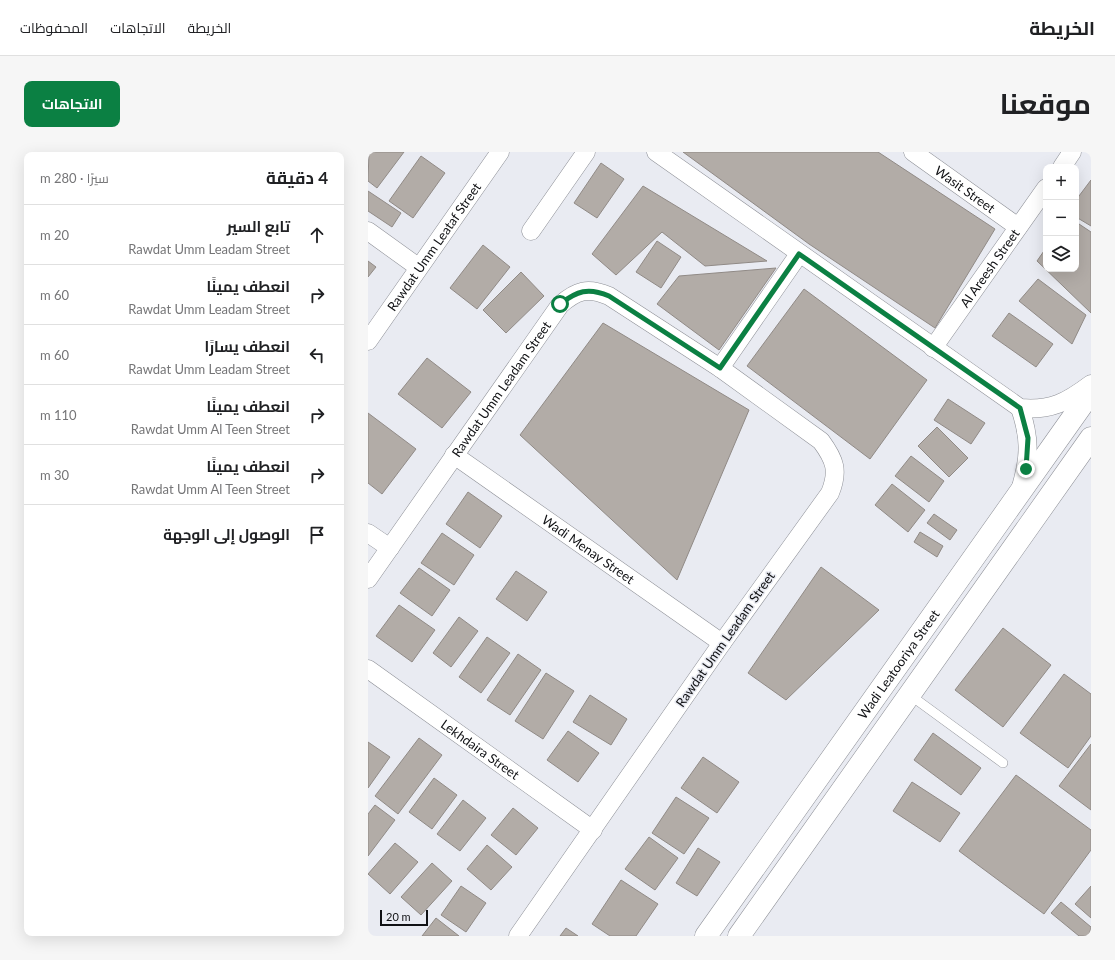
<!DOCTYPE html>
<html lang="ar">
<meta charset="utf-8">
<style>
:root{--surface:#fff;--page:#f6f6f6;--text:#202124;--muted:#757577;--line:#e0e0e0;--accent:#0b8043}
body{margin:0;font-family:Lato,Cairo,sans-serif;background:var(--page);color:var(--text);direction:rtl}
.controls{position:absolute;right:12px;top:12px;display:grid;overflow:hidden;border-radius:8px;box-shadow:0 4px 16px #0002}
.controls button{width:36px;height:36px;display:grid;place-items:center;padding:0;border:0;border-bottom:1px solid var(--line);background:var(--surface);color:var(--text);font:20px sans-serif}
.scale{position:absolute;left:12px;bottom:10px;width:48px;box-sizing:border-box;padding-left:4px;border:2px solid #101114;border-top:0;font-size:11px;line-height:14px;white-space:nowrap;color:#101114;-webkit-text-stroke:3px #e9ebf2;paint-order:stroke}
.stop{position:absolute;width:12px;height:12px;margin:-9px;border:3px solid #0b8043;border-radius:50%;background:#fff}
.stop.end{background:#0b8043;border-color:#fff;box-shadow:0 1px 4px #0008}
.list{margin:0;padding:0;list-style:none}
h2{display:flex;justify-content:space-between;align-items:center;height:52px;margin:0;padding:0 16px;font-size:17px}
h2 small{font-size:13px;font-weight:400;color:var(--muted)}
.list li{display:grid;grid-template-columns:26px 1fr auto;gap:12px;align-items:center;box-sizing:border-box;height:60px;padding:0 16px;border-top:1px solid var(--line)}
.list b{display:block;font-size:15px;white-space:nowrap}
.list p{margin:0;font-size:13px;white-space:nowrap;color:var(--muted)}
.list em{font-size:13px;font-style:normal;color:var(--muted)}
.icon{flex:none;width:22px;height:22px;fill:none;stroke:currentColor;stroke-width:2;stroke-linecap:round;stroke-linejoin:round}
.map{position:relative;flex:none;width:723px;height:784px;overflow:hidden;direction:ltr;border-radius:8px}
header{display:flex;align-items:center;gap:24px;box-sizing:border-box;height:56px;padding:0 20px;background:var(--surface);border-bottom:1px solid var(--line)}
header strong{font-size:19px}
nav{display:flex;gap:22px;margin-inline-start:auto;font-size:14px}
.intro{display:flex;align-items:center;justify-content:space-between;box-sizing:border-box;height:96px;padding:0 24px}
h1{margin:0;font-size:28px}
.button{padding:10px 18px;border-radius:8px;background:var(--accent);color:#fff;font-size:14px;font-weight:700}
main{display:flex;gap:24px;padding:0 24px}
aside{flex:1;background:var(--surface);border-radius:8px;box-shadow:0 4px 16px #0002}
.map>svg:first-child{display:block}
.building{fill:#b2aca7;stroke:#908a86}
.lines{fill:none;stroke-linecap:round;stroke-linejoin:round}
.service-casing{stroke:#8e9097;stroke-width:10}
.minor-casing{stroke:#8e9097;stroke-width:19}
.tertiary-casing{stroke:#8e9097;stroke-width:23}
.service{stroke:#fff;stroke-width:9}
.minor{stroke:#fff;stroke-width:18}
.tertiary{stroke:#fff;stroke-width:22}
.route{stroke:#0b8043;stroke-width:5}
.labels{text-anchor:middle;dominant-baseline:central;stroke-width:3;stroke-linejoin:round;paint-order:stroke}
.street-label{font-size:13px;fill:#101114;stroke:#e9ebf2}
</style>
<header>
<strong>الخريطة</strong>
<nav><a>الخريطة</a><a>الاتجاهات</a><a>المحفوظات</a></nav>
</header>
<div class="intro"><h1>موقعنا</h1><a class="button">الاتجاهات</a></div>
<main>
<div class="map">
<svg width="723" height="784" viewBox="0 0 723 784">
<rect width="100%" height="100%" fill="#e9ebf2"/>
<path class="building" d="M1 0H36L9 36 0 29Z
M315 0H510L627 77 567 176 441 92Z
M53 4 77 21 45 66 21 49Z
M233 11 256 27 229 66 206 51Z
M723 28V74L708 65V48Z
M275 34 399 109 337 114 294 80 248 123 224 102Z
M0 39 33 61 24 75 0 59Z
M708 70 723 80V161L669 109 678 96V117H708Z
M289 89 313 105 293 136 268 120Z
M115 93 142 115 109 157 82 136Z
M0 109 8 115 0 125Z
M408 116 351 198 289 152 311 124Z
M153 120 176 144 138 181 115 158Z
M670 127 718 163 704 192 651 149Z
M436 137 559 228 502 307 379 214Z
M641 161 685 192 668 215 624 184Z
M235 171 381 258 309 428 152 283Z
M59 206 103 240 74 276 30 242Z
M580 247 617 271 603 292 566 268Z
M0 261 48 297 14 342 0 331Z
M569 275 600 306 581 325 550 294Z
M543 304 576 329 561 350 527 324Z
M524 332 557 358 540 380 507 353Z
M100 340 134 364 112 396 78 372Z
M566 362 589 378 582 388 559 371Z
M552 380 575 394 569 405 546 390Z
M74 381 106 403 86 433 53 411Z
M453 415 511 458 418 548 380 521Z
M51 416 82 438 64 464 32 441Z
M148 419 179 440 159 469 128 447Z
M31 453 67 478 44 510 8 484Z
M91 465 110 479 83 515 65 501Z
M635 476 683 513 635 575 587 538Z
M119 485 142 501 113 541 91 525Z
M150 502 173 518 142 563 119 548Z
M178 521 206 539 175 587 147 569Z
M696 522 723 542V584L700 616 652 581Z
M222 543 259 567 243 593 205 570Z
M200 579 231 601 210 630 179 608Z
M565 581 613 616 593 643 546 608Z
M51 586 74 603 30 662 7 644Z
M0 590 22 605 0 636Z
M723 592V658L691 634Z
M335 605 371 630 349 661 313 636Z
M648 623 723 678V698L676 762 591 699Z
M66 626 89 643 64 677 41 660Z
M544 630 592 661 572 690 525 659Z
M308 645 341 666 316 702 284 681Z
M95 648 118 666 92 699 69 682Z
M7 653 27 668 0 704V662Z
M145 656 170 676 148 703 123 683Z
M281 685 310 706 287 738 257 717Z
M27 691 50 710 22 742 0 722Z
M119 693 144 715 123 738 99 717Z
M330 696 352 710 329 744 308 731Z
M64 711 84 729 53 763 33 745Z
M253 728 290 752 268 784H242L224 772Z
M93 734 118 751 98 780 73 763Z
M723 734V766L707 752Z
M693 750 723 775 721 784H711L683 761Z
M68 766 91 784H54Z
M198 776 210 784H192Z"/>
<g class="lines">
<g class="service-casing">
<path id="service" d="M542 543 635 611"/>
</g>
<g class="minor-casing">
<g id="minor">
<path d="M288 0 652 256C683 259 699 250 723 232"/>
<path id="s1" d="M545 0 650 75"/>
<path d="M694 15 704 0"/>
<path d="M0 79 50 115"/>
<path d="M163 79 218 0"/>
<path id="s2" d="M0 189 132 0"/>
<path id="s3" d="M565 196 678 36"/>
<path d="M352 216 431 102"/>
<path d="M652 256C662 286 662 304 653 335"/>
<path id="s4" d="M86 303 354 491"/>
<path d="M0 381 22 396"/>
<path id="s5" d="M0 427 192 153C209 138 220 135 241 144L352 216 453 289C467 308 471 319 462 341L354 491 150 784"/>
<path id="s6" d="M0 517 225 678"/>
</g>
</g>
<g class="tertiary-casing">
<g id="tertiary">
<path id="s7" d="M338 784 723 240"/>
<path d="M371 784 723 286"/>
</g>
</g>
<use href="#service" class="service"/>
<use href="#minor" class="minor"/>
<use href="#tertiary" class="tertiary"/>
</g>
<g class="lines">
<path class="route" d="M192 152C209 139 220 135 241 144L352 216 431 102 652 256 660 286 658 317"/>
</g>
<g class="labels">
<g class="street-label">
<text stroke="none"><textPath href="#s1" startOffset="64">Wasit Street</textPath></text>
<text stroke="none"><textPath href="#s2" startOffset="115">Rawdat Umm Leataf Street</textPath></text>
<text stroke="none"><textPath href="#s3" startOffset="98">Al Areesh Street</textPath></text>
<text stroke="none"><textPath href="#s5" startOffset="232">Rawdat Umm Leadam Street</textPath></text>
<text stroke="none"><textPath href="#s4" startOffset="164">Wadi Menay Street</textPath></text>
<text transform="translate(357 487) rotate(-55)">Rawdat Umm Leadam Street</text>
<text stroke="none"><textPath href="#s7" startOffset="333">Wadi Leatooriya Street</textPath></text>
<text stroke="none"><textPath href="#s6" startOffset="138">Lekhdaira Street</textPath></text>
</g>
</g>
</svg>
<div class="controls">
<button>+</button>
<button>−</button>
<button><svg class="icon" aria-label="layers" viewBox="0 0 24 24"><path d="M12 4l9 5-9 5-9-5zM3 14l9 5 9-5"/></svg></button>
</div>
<div class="scale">20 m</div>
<div class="stop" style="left:192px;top:152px"></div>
<div class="stop end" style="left:658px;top:317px"></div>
</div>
<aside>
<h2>4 دقيقة<small>سيرًا · 280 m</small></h2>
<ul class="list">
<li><svg class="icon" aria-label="ahead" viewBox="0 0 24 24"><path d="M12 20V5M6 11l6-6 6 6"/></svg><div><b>تابع السير</b><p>Rawdat Umm Leadam Street</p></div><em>20 m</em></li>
<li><svg class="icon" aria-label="right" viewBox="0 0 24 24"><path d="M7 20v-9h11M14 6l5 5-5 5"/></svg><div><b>انعطف يمينًا</b><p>Rawdat Umm Leadam Street</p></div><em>60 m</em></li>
<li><svg class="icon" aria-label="left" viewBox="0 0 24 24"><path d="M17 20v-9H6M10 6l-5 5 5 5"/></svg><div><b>انعطف يسارًا</b><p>Rawdat Umm Leadam Street</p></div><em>60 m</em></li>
<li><svg class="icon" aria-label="right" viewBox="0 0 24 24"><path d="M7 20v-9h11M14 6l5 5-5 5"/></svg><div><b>انعطف يمينًا</b><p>Rawdat Umm Al Teen Street</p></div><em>110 m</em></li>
<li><svg class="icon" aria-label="right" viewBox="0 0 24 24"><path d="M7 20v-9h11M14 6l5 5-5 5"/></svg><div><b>انعطف يمينًا</b><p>Rawdat Umm Al Teen Street</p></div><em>30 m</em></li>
<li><svg class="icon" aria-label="arrive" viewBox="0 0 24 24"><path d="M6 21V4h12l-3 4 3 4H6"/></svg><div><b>الوصول إلى الوجهة</b></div></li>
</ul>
</aside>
</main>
